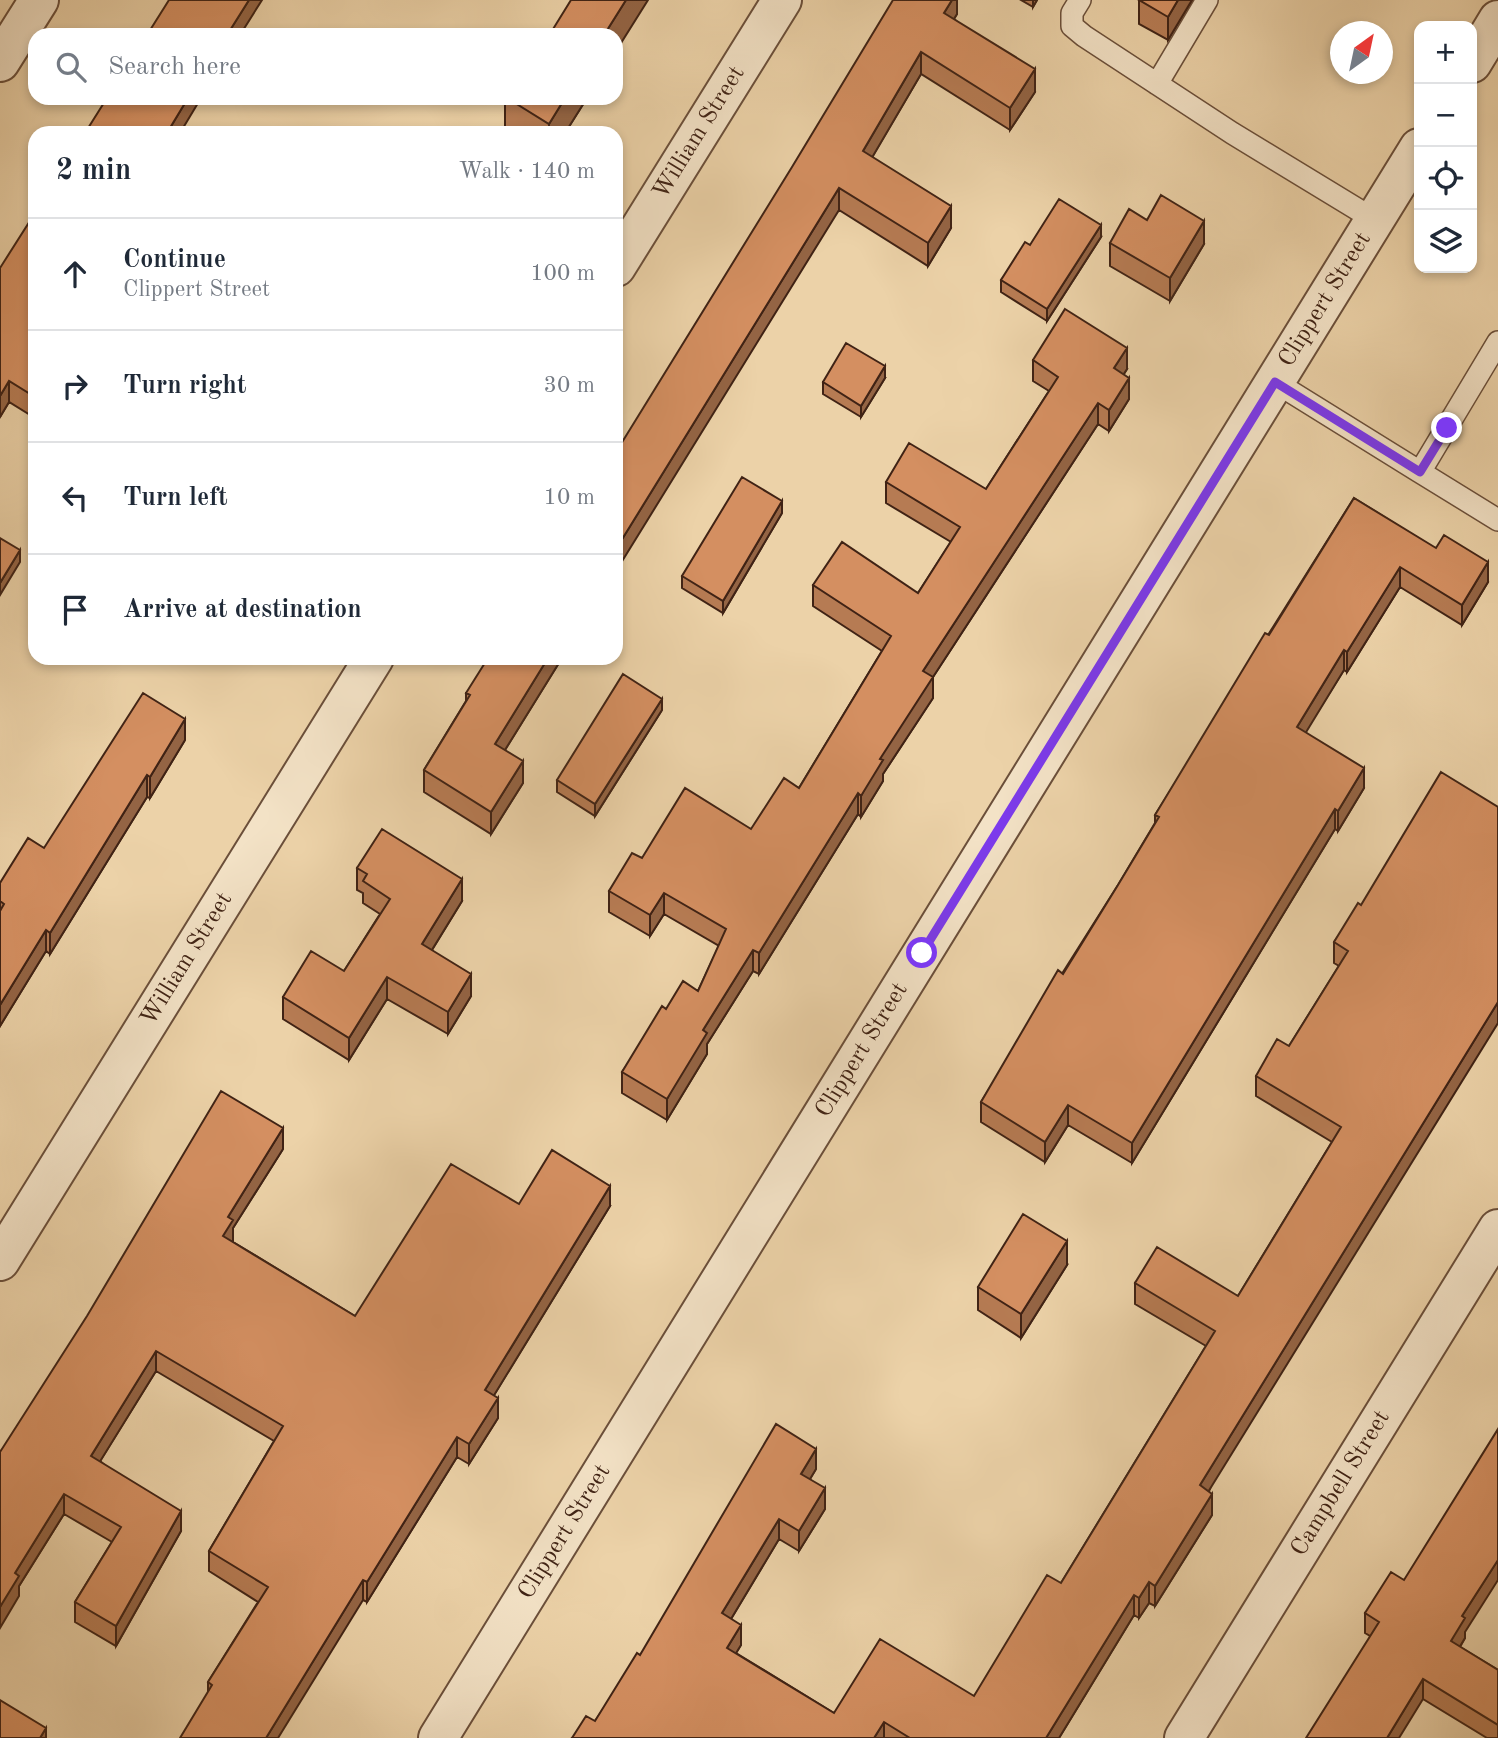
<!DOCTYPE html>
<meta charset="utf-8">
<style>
:root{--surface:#fff;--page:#f6f6f7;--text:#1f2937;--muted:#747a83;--line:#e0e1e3}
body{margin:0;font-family:"Old Standard TT",serif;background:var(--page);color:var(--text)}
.controls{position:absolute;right:21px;top:21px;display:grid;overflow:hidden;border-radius:14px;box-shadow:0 4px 10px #0003}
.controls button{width:63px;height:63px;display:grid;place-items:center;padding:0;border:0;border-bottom:2px solid var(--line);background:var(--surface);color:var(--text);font:35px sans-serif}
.compass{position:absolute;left:1330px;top:21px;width:63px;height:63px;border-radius:50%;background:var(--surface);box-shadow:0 4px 10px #0003;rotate:33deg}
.stop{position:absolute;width:21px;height:21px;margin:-16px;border:5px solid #7c3aed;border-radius:50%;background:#fff}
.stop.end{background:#7c3aed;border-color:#fff;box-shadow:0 2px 7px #0008}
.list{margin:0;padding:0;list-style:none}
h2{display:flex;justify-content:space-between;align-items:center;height:91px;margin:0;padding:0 28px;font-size:30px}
h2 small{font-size:23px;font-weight:400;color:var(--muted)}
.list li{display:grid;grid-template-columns:46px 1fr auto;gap:21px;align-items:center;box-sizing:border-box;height:112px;padding:0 28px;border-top:2px solid var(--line)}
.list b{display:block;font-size:26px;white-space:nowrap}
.list p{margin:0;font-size:23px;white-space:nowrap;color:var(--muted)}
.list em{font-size:23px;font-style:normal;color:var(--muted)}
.icon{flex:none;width:38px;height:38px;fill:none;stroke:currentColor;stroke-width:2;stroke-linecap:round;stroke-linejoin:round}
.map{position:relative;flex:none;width:1498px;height:1738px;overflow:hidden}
.search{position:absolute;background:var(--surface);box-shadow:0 4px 10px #0003;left:28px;top:28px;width:595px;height:77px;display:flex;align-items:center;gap:18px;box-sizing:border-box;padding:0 24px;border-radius:21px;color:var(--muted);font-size:26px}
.panel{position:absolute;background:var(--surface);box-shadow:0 4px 10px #0003;left:28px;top:126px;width:595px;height:539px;border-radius:21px}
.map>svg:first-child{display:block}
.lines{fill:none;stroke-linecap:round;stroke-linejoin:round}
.lane-casing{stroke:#6b4f3a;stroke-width:24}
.street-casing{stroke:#6b4f3a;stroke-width:42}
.lane{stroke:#f3e2c6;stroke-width:21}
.street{stroke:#f3e2c6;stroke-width:38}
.wall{fill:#b67b53;stroke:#402315;stroke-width:2}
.shaded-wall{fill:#946444;stroke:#402315;stroke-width:2}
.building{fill:#d48f61;stroke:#402315;stroke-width:2}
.route{stroke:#7c3aed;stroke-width:9}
.labels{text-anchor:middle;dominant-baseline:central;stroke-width:6;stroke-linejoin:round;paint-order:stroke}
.street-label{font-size:24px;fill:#402315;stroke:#f3e2c6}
</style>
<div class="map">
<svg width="1498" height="1738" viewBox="0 0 1498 1738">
<rect width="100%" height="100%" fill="#ecd2a8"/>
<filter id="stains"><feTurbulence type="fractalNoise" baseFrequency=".00286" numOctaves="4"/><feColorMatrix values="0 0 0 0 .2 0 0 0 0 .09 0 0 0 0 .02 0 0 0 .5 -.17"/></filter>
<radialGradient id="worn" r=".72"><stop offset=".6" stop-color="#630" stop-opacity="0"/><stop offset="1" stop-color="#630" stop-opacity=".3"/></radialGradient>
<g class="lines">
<g class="lane-casing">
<path id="lane" d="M1080 0 1072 13V26L1084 36 1232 133 1375 220
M1157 84 1207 0
M1498 342 1420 472 1498 520
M1275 382 1420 472"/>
</g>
<g class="street-casing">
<g id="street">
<path d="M0 62 39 0"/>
<path d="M1472 63 1498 20"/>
<path id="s1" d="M616 267 782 0"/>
<path id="s2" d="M0 1261 374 658"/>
<path id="s3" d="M438 1738 1419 148"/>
<path id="s4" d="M1184 1738 1498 1229"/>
</g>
</g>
<use href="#lane" class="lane"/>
<use href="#street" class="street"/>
</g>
<path class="wall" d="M957 0V14L954 19 1035 92 1010 130 921 74 872 157 951 228 928 266 839 210 616 452Z
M1021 0H1037L1033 7Z
M1139 0H1192L1168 40 1139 24Z
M505 98H587L565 133H507L505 132Z
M35 213V418L9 402 0 417Z
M1147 220 1204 244 1170 301 1110 266V243Z
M1101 237 1047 321 1001 292V280L1030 245Z
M1033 360 1127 369 1124 374 1129 399 1109 431 1098 424 933 677V698L883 774V781L861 817 858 814 759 974 753 971 707 1044V1054L667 1120 622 1093V1072L666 1009 698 991 719 946 664 914 650 936 609 912V891L642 858 751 829 799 788 882 651 813 606V585L918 593 951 542 886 503V482L986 489 1049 391 1033 381Z
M885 378 861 417 823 394V382Z
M1354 498 1488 582 1462 625 1400 587 1347 672 1344 670 1305 732 1364 788 1338 831 1335 829 1132 1163 1068 1125 1045 1162 981 1122V1102L1118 885 1155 823V815Z
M782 513 723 613 682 588V576Z
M562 658 505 750 523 783 491 834 424 792V770L466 701V693Z
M662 710 595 816 557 792V780Z
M185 740 150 798 147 797 50 954 46 951 0 1026V883Z
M1498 807 1209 1491 1212 1515 1155 1606 1149 1603 1139 1618 1134 1615 1059 1738H572L595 1721 640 1655 816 1469 810 1479 825 1509 799 1551 779 1539 731 1619 741 1645 736 1653 834 1713 974 1696 1061 1583 1206 1346 1135 1304V1283L1238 1296 1332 1142 1256 1096V1076L1289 1046 1339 966 1334 963V942L1361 905Z
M357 868 462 901 432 950 471 996 448 1034 387 999 349 1060 283 1019V997L344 971 380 914 363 903V893L357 890Z
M283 1149 233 1228V1242L355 1316 519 1204 610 1206 494 1395 498 1418 469 1464 457 1457 367 1602 363 1600 208 1692V1682L258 1602 209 1571V1551L274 1441 156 1371 100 1461 181 1531 116 1646 75 1622V1602L112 1542 64 1514 19 1586V1596L0 1452Z
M1067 1265 1021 1338 978 1310V1287Z
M1365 1613 1465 1632V1638L1460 1647 1498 1670V1738H1487L1423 1699 1370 1636 1365 1633Z"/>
<path class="shaded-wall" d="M249 0H262L240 35H227Z
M626 0H648L616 51V35H604Z
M952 0H957V14L944 35V13Z
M1033 0H1037L1033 7Z
M1178 0H1192L1168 40V17Z
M921 52V74L863 173V151Z
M1035 69V92L1010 130V108Z
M188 98H201L180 133H170V128Z
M565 98H587L565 133H549V124Z
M839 188V210L616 571V549Z
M951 206V228L928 266V243Z
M1204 221V244L1170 301V278Z
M1101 225V237L1047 321V309Z
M1127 348V369L1114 389V368Z
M885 366V378L861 417V406Z
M1129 378V399L1109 431V410Z
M9 381V402L0 417V396Z
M1098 403V424L933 677V698L883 774V781L861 817V796L923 671Z
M782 501V513L723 613V601Z
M20 550V562L0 595V583Z
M1488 562V582L1462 625V605Z
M1400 567V587L1347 672V652Z
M1344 650V670L1297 747V727Z
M548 658H562L495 766V744Z
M662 699V710L595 816V804Z
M185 719V740L150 798V777Z
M523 761V783L491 834V812Z
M1364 768V788L1338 831V811Z
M147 775V797L50 954V933Z
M858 793V814L759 974V953Z
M1335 809V829L1132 1163V1143Z
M462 879V901L422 966V944Z
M664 893V914L650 936V915Z
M46 930V951L0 1026V1005Z
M753 950V971L707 1044V1054L667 1120V1099L703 1030Z
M471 974V996L448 1034V1012Z
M387 977V999L349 1060V1038Z
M1498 1002V1023L1200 1505V1485Z
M1068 1105V1125L1045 1162V1142Z
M283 1128V1149L233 1228V1240L223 1256V1236L228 1217Z
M610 1186V1206L485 1410V1390Z
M1067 1241V1265L1021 1338V1314Z
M156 1351V1371L91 1476V1456Z
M498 1398V1418L469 1464V1444Z
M457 1437V1457L367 1602V1582Z
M816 1449V1469L801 1494V1474Z
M825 1488V1509L799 1551V1531Z
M64 1494V1514L19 1586V1596L0 1628V1607L15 1573Z
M1212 1494V1515L1155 1606V1586Z
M181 1511V1531L116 1646V1626Z
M779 1519V1539L722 1634V1613Z
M1498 1560V1580L1465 1632V1638L1451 1661V1641L1462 1616Z
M363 1580V1600L278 1738H266Z
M1149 1582V1603L1139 1618V1598Z
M1134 1595V1615L1059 1738H1046Z
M741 1625V1645L727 1668V1648Z
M1423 1679V1699L1399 1738H1387Z
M884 1722V1738H874Z
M46 1728V1738H40Z"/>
<path class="building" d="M169 0H249L227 35H147Z
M571 0H626L604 35H542L545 31 550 34Z
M893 0H952L944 13 1035 69 1010 108 921 52 863 151 951 206 928 243 839 188 616 549V452L792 167Z
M1139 0H1178L1168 17Z
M107 98H188L170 128 178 133H85Z
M507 98H565L549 124Z
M1161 195 1204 221 1170 278 1110 243 1129 209 1147 220Z
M1059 199 1101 225 1047 309 1001 280 1025 242 1030 245Z
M35 213V397L9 381 0 396V268Z
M1065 309 1127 348 1114 368 1129 378 1109 410 1098 403 923 671 933 677 880 759 883 760 861 796 858 793 759 953 753 950 703 1030 707 1033 667 1099 622 1072 662 1006 666 1009 683 981 698 991 726 929 664 893 650 915 609 891 632 853 642 858 685 788 751 829 784 778 799 788 891 636 813 585 842 542 918 593 960 527 886 482 909 443 986 489 1058 377 1033 360Z
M846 343 885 366 861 406 823 382Z
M742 477 782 501 723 601 682 576Z
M1354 498 1436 548 1444 535 1488 562 1462 605 1400 567 1347 652 1344 650 1297 727 1364 768 1338 811 1335 809 1132 1143 1068 1105 1045 1142 981 1102 1058 970 1063 974 1118 885 1159 817 1155 815 1265 633 1269 635Z
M0 538 20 550 0 583Z
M488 658H548L495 744 523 761 491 812 424 770 470 695 466 693Z
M623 674 662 699 595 804 557 780Z
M143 693 185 719 150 777 147 775 50 933 46 930 0 1005V911L4 904 0 901V883L28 838 44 848Z
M1441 772 1498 807V1002L1200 1485 1212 1494 1155 1586 1149 1582 1139 1598 1134 1595 1046 1738H910L884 1722 874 1738H572L586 1716 595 1721 637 1653 640 1655 776 1424 816 1449 801 1474 825 1488 799 1531 779 1519 722 1613 741 1625 727 1648 834 1713 880 1639 974 1696 1047 1575 1061 1583 1215 1331 1135 1283 1157 1247 1238 1296 1341 1127 1256 1076 1277 1039 1289 1046 1348 951 1334 942 1358 903 1361 905Z
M382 829 462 879 422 944 471 974 448 1012 387 977 349 1038 283 997 311 951 344 971 390 899 363 881 367 874 357 868Z
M221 1091 283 1128 228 1217 233 1220 223 1236 355 1316 451 1164 519 1204 552 1150 610 1186 485 1390 498 1398 469 1444 457 1437 367 1582 363 1580 266 1738H180L212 1685 208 1682 268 1587 209 1551 283 1426 156 1351 91 1456 181 1511 116 1626 75 1602 121 1527 64 1494 15 1573 19 1576 0 1607V1452L87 1316Z
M1023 1214 1067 1241 1021 1314 978 1287Z
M1498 1429V1560L1462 1616 1465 1618 1451 1641 1498 1670V1725L1423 1679 1387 1738H1306L1379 1622 1365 1613 1391 1572 1404 1580Z
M0 1700 46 1728 40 1738H0Z"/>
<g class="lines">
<path class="route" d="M922 953 1275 382 1420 472 1447 428"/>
</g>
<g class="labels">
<g class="street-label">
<text stroke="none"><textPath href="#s1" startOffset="158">William Street</textPath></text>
<text stroke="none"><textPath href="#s3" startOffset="1690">Clippert Street</textPath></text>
<text stroke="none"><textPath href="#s2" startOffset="355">William Street</textPath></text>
<text stroke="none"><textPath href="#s3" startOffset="808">Clippert Street</textPath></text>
<text stroke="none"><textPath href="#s4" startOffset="299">Campbell Street</textPath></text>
<text stroke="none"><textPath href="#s3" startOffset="242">Clippert Street</textPath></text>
</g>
</g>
<rect width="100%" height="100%" filter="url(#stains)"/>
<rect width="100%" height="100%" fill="url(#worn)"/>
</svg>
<div class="controls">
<button>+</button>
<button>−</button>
<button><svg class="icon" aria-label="locate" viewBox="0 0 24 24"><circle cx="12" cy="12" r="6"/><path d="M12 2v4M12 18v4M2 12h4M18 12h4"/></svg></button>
<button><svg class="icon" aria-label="layers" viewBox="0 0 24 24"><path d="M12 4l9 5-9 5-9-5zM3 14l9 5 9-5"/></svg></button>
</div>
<svg class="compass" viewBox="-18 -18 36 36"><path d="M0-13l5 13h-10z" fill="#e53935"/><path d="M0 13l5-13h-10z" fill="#747a83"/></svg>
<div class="stop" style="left:922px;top:953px"></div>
<div class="stop end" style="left:1447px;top:428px"></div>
<div class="search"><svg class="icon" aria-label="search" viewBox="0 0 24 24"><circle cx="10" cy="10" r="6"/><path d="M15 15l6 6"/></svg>Search here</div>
<section class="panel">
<h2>2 min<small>Walk · 140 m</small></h2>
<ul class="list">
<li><svg class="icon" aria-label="ahead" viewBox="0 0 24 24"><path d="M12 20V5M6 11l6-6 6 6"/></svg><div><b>Continue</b><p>Clippert Street</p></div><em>100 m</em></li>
<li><svg class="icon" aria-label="right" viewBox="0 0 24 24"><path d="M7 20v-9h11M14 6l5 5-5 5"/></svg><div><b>Turn right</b></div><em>30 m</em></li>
<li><svg class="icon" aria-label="left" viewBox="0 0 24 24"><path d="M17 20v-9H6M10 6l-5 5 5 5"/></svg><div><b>Turn left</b></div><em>10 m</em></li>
<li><svg class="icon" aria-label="arrive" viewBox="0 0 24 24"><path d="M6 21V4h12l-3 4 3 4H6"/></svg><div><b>Arrive at destination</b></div></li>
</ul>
</section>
</div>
